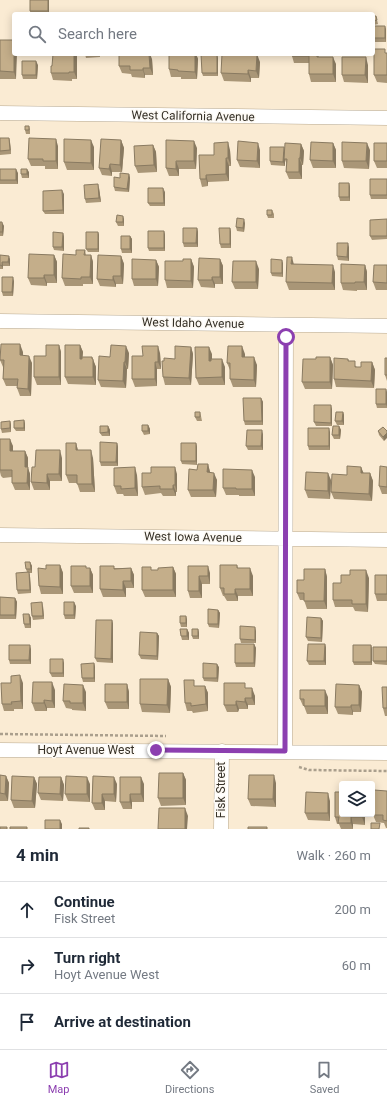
<!DOCTYPE html>
<meta charset="utf-8">
<style>
:root{--surface:#fff;--page:#f2f2f3;--text:#1f2937;--muted:#747a83;--line:#e0e1e3;--accent:#8c3fb0}
body{margin:0;font-family:Roboto,sans-serif;background:var(--page);color:var(--text)}
.controls{position:absolute;right:12px;bottom:12px;display:grid;overflow:hidden;border-radius:4px;box-shadow:0 2px 10px #0003}
.controls button{width:36px;height:36px;display:grid;place-items:center;padding:0;border:0;border-bottom:1px solid var(--line);background:var(--surface);color:var(--text);font:20px sans-serif}
.stop{position:absolute;width:12px;height:12px;margin:-9px;border:3px solid #8c3fb0;border-radius:50%;background:#fff}
.stop.end{background:#8c3fb0;border-color:#fff;box-shadow:0 1px 4px #0008}
.list{margin:0;padding:0;list-style:none}
h2{display:flex;justify-content:space-between;align-items:center;height:52px;margin:0;padding:0 16px;font-size:17px}
h2 small{font-size:13px;font-weight:400;color:var(--muted)}
.list li{display:grid;grid-template-columns:26px 1fr auto;gap:12px;align-items:center;box-sizing:border-box;height:56px;padding:0 16px;border-top:1px solid var(--line)}
.list b{display:block;font-size:15px;white-space:nowrap}
.list p{margin:0;font-size:13px;white-space:nowrap;color:var(--muted)}
.list em{font-size:13px;font-style:normal;color:var(--muted)}
.icon{flex:none;width:22px;height:22px;fill:none;stroke:currentColor;stroke-width:2;stroke-linecap:round;stroke-linejoin:round}
.map{position:relative;flex:none;width:387px;height:829px;overflow:hidden}
.search{position:absolute;background:var(--surface);box-shadow:0 2px 10px #0003;left:12px;right:12px;top:12px;height:44px;display:flex;align-items:center;gap:10px;box-sizing:border-box;padding:0 14px;border-radius:4px;color:var(--muted);font-size:15px}
.sheet{height:220px;background:var(--surface)}
nav{display:flex;justify-content:space-around;align-items:center;box-sizing:border-box;height:56px;border-top:1px solid var(--line);background:var(--surface);font-size:11px;color:var(--muted)}
nav a{display:grid;justify-items:center;gap:2px}
nav .on{color:var(--accent)}
.map>svg:first-child{display:block}
.lines{fill:none;stroke-linecap:round;stroke-linejoin:round}
.minor-casing{stroke:#b7a991;stroke-width:15}
.path{stroke:#aa9f8d;stroke-width:2.5;stroke-dasharray:3 2;stroke-linecap:butt}
.minor{stroke:#fff;stroke-width:14}
.wall{fill:#a99677}
.shaded-wall{fill:#897a61}
.building{fill:#c4ae8a;stroke:#897a61}
.route{stroke:#8c3fb0;stroke-width:5}
.labels{text-anchor:middle;dominant-baseline:central;stroke-width:3;stroke-linejoin:round;paint-order:stroke}
.street-label{font-size:12px;fill:#363127;stroke:#fdfaf5}
</style>
<div class="map">
<svg width="387" height="829" viewBox="0 0 387 829">
<rect width="100%" height="100%" fill="#faebd3"/>
<g class="lines">
<g class="minor-casing">
<path id="minor" d="M0 113 387 118
M0 321 387 326
M0 535 387 540
M0 750 387 753
M285 751 286 325
M221 829 222 751"/>
</g>
<path class="path" d="M0 734 166 736
M299 767 309 770 387 771"/>
<use href="#minor" class="minor"/>
</g>
<path class="wall" d="M49 0V14H31L30 11Z
M373 16H376L378 24 374 25 373 22Z
M373 26 386 29V42H374L373 40Z
M0 40H14L16 79H0Z
M386 53H387V83L377 82 374 75Z
M77 54V79H72V81L53 80 51 73 52 66Z
M85 54H100V57L86 58Z
M169 54H196L198 59 197 79H181V77H171L169 69Z
M318 54 319 57 336 64V82H311L309 74V63H294L292 56Z
M218 58V76H203L202 73Z
M152 59 153 75H145V78L132 77 131 74 122 73 119 66Z
M260 62 259 78H251V82L224 81 221 73Z
M38 65 37 79H23L22 75Z
M368 65V83L344 82 342 75Z
M29 126 30 129V134H26L25 130Z
M0 138H9L10 142 11 154 0 155Z
M121 140 124 148 122 172H112V176L102 175 99 168Z
M333 143 336 150V168H313L310 160Z
M387 143V168H377L374 161Z
M301 144 304 151 303 165H302V179H289L286 172 287 165 285 160V166L271 165 270 161 285 151Z
M153 145 156 152 157 172 138 173 135 166Z
M58 146V169H45V166H31L28 159Z
M94 147V170H67L64 162Z
M197 148 196 169H179V176H169L166 168Z
M230 150 231 166H229V181L208 182V186L202 187 200 179 214 155Z
M260 150V168L240 167 237 160Z
M370 150 369 169 344 168 342 161Z
M0 169 18 173V184H0Z
M29 172V178H22L21 174Z
M129 174 130 178 129 192 115 191 114 187 120 178Z
M387 179V199H371L370 195Z
M349 183 350 187V201H340L339 197Z
M99 188 101 202 86 203 85 199Z
M165 192V206H150L148 203Z
M64 194V214H45L43 211Z
M272 210 274 214V218H268L267 215Z
M124 219V226H118L116 222Z
M387 219V239L372 240 370 236Z
M0 222 4 226 3 236H0Z
M245 223 244 232 237 231 236 227Z
M197 228 198 232V247H184L183 243Z
M230 228 231 232V248H221L220 244Z
M164 231 165 235V251H149L148 248Z
M98 232 99 235V252H88L86 249Z
M63 233 64 237V251L54 250 53 247Z
M130 236 132 239V253H122L121 249Z
M349 247V261L338 260 337 256Z
M85 250 86 255H91L93 262V284H83V286H65L62 278 76 255Z
M0 255 10 259V266H3V269H0Z
M54 255 57 262V283H47V286L31 285 28 278Z
M121 256 124 264 123 284H116V287L100 286 97 279Z
M191 259 194 267 193 288H167L165 280 183 261Z
M220 259 223 266V284H215V288L201 287 198 280Z
M156 260 159 267 158 286H134L132 279Z
M283 263V277L272 276 271 273Z
M294 264 335 272V290H289L286 282Z
M365 265 367 272V290H357V291L343 290 341 283Z
M387 265V290H376L373 282Z
M259 269 258 289H235L232 282Z
M14 281 13 296H3L2 292Z
M59 345 61 352V385H37L34 377 46 356Z
M80 345 83 352 82 357H92L96 367V385L68 384 65 377Z
M191 347 193 354 191 385H165L163 377 175 359Z
M23 352V355L32 363 31 396H20L17 388 18 386H6L3 379V367L0 360Z
M129 353 128 369H127L126 388 101 387 98 380Z
M160 353 161 369H157V386L135 387 132 379 143 356Z
M212 354V359L225 367V385H199L196 378Z
M245 354V357L257 365 256 387H233L230 379V370L227 363Z
M330 357 333 365 332 389H305L302 382 316 359Z
M387 358V381L385 375Z
M348 359 349 361 357 367H361L372 362 375 370 374 388 336 387 334 379Z
M387 392V408H377L376 404Z
M261 398 263 402V425H245L244 421Z
M332 409V426H316L314 422Z
M200 412 201 416 202 421H197L195 417Z
M343 412 344 415V425H337L335 421Z
M24 420 25 424V431H16L14 428Z
M10 421 11 425V432L2 433 1 429Z
M148 425 150 429V434L144 435 142 431Z
M108 426 110 430V436H102L100 433Z
M339 426 341 430 340 439H334L332 435Z
M383 427 384 441 379 435 378 431Z
M330 432V450H309L308 446Z
M263 434V450H248L246 446Z
M0 439 13 446V451H25L28 458V468L30 474V490H15L12 483V477L3 478 1 476 0 472Z
M76 443 78 450 93 458 95 492H80L77 483H69L66 475Z
M117 443 118 447V466H101L100 462Z
M196 443 197 447V465L182 464 181 461Z
M62 458V481H50V490H34L31 482 35 467Z
M208 464 210 472 217 480 216 497H191L188 490 197 470Z
M361 467 363 473H370L373 481 372 501 334 499 331 492 347 475Z
M387 467V494H382L379 486Z
M177 474V492H176V496H163L161 493 145 495 142 487Z
M137 475 138 496H124L123 494H117L114 486Z
M255 477V496H239V495H226L223 488Z
M331 480 330 499 308 498 305 490Z
M30 562 32 566V573H29L30 576 31 593 18 594 17 590 27 572 26 569Z
M60 565 63 573V594H41L39 586 46 569Z
M237 565 238 568 253 576V596H238V601H227L224 596H223L220 588Z
M188 566 210 573V584H202V598H190L188 591Z
M173 567 176 574V597H145L142 590 152 570H158Z
M86 568H90L93 575V593H74L71 586Z
M114 568H131L134 575V588H126V597H103L100 589Z
M325 569 327 577V609H307L304 600H300L297 593 304 580Z
M387 575V601H377L375 594Z
M369 578 368 612 355 611 353 607H335L333 600 341 583Z
M0 597 15 598 17 602 16 619H0Z
M43 606 44 619 33 620 32 616Z
M76 606 75 619H65L64 615Z
M218 610 220 613 219 628 209 627 208 624Z
M29 614 31 618V628H25L24 624Z
M186 616 187 620V627H181L180 623Z
M321 618 323 621 322 642 308 641 306 637Z
M112 620 113 624V663L97 662 95 658Z
M187 629 189 633V640H182L181 636Z
M198 629 199 633V639H193L192 636Z
M256 631V643H241L240 639Z
M157 633 159 636 158 660 141 659 139 655Z
M254 644 256 648 255 667H236L235 663Z
M325 644 326 648V665H309L307 661Z
M371 645 372 649V665H354L353 662Z
M387 647V665L375 664 373 661Z
M31 649V664H10L9 660Z
M64 663V677H52L50 673Z
M94 663 95 667V682H83L82 678Z
M219 667 218 682 204 681 203 678Z
M168 679 171 687 170 713 142 712 140 704Z
M23 683V709H14V711H4L2 704Z
M127 684 129 692V709H108L105 702Z
M359 685 362 692 361 712H353V715L338 714 335 707Z
M196 686H205L208 693V711L193 713 192 711H187L185 703Z
M387 687V716H385L383 708Z
M247 688 255 696V705H248V709H239L238 712H227L224 705Z
M55 690V708H47V711H35L32 703Z
M86 692V711L72 710V709L66 708 63 701Z
M328 697V714H307L304 706H303L300 699Z
M183 773 186 780V805L161 806 158 798Z
M0 775 6 776 9 783 8 801H0Z
M93 776 117 784 116 802 105 801V810H95L92 803Z
M34 777 37 784 35 808H14L11 800Z
M61 777 64 785 63 801 41 800 38 793Z
M120 777 144 784V802H132V809H123L120 802Z
M276 783V807L251 806 248 799Z
M90 784V802L68 801 65 794Z
M387 791V828H386L384 823 376 822 373 815Z
M330 801V821L308 820 305 813Z
M342 814H365V825L353 824V829H341L339 824H337L335 817Z"/>
<path class="shaded-wall" d="M48 0H49V14L48 11Z
M385 26 386 29V42L385 38Z
M14 54H17L16 79 14 72Z
M74 54H77V79L74 72Z
M149 54H150L152 59 153 75 150 68Z
M195 54H196L198 59 197 79 195 72Z
M217 54 218 58V76L217 73Z
M257 54 260 62 259 78 256 71Z
M333 57 336 64V82L333 74Z
M366 57 368 65V83L365 75Z
M36 61 38 65 37 79 36 75Z
M143 68 145 75V78L143 70Z
M248 70 251 78V82L248 74Z
M9 138 10 142 11 154 10 150Z
M56 139 58 146V169L56 161Z
M91 140 94 147V170L91 163Z
M121 140 124 148 122 172 120 165Z
M194 141 197 148 196 169 194 161Z
M228 142 230 150 231 166 228 158Z
M258 143 260 150V168L257 161Z
M333 143 336 150V168L333 161Z
M367 143 370 150 369 169 366 161Z
M301 144 304 151 303 165 300 158Z
M153 145 156 152 157 172 154 165Z
M284 147 285 151V166L283 162Z
M226 158 229 166V181L226 174Z
M299 158 302 165V179L299 172Z
M176 161 179 169V176L176 169Z
M110 164 112 172V176L109 169Z
M16 169 18 173V184L16 180Z
M27 169 29 172V178L27 174Z
M129 174 130 178 129 192 127 189Z
M206 175 208 182V186L206 179Z
M349 183 350 187V201L349 197Z
M98 184 99 188 101 202 99 198Z
M163 188 165 192V206L164 203Z
M62 190 64 194V214L63 210Z
M123 216 124 219V226L123 222Z
M244 219 245 223 244 232 243 228Z
M2 222 4 226 3 236 2 232Z
M197 228 198 232V247L196 243Z
M230 228 231 232V248L230 244Z
M164 231 165 235V251L164 248Z
M98 232 99 235V252L98 249Z
M63 233 64 237V251L62 247Z
M130 236 132 239V253L130 249Z
M348 243 349 247V261L347 257Z
M54 255 57 262V283L54 275Z
M91 255 93 262V284L90 277Z
M9 256 10 259V266L8 262Z
M121 256 124 264 123 284 121 276Z
M292 257 294 265 291 264Z
M191 259 194 267 193 288 191 281Z
M220 259 223 266V284L220 277Z
M156 260 159 267 158 286 156 279Z
M282 260 283 263V277L282 273Z
M256 261 259 269 258 289 256 282Z
M2 262 3 266V269L2 266Z
M333 265 335 272V290L332 283Z
M365 265 367 272V290L364 282Z
M44 275 47 283V286L44 278Z
M113 276 116 284V287L113 280Z
M13 277 14 281 13 296 12 292Z
M212 277 215 284V288L212 280Z
M20 344 23 352V363L20 355Z
M59 345 61 352V385L59 377Z
M80 345 83 352 82 366 80 359Z
M126 346 129 353 128 369 125 362Z
M158 346 160 353 161 369 158 362Z
M242 346 245 354V365L242 357Z
M191 347 193 354 191 385 189 378Z
M209 347 212 354V368L209 361Z
M29 356 32 363 31 396 28 389Z
M92 357 96 367V385L93 377Z
M254 357 257 365 256 387 254 380Z
M330 357 333 365 332 389 330 382Z
M222 359 225 367V385L222 377Z
M124 362 127 369 126 388 123 381Z
M155 362 157 369V386L155 379Z
M372 362 375 370 374 388 371 381Z
M386 389 387 392V407L386 404Z
M261 398 263 402V425L262 421Z
M331 405 332 409V426L331 423Z
M343 412 344 415V425L342 421Z
M24 420 25 424V431L24 428Z
M10 421 11 425V432L10 428Z
M148 425 150 429V434L148 431Z
M108 426 110 430V436L108 432Z
M339 426 341 430 340 439 339 435Z
M329 428 330 432V450L329 446Z
M262 430 263 434V450L261 446Z
M387 433V438L384 441 383 437Z
M10 439 13 446V458L10 451Z
M76 443 78 451 76 450Z
M117 443 118 447V466L116 462Z
M196 443 197 447V465L196 461Z
M60 450 62 458V481L59 474Z
M91 450 93 458 95 492 92 484Z
M25 451 28 458V468L30 474V490L27 483 25 467Z
M208 464 210 472V479L207 472Z
M135 467 137 475 138 496 135 488Z
M175 467 177 474V492L175 485Z
M361 467 364 474 361 473Z
M252 470 255 477V496L252 489Z
M214 473 217 480 216 497 213 490Z
M328 473 331 480 330 499 328 491Z
M370 473 373 481 372 501 369 494Z
M47 474 50 481V490L47 483Z
M173 485 176 492V496L173 489Z
M30 562 32 566V573L31 569Z
M60 565 63 573V594L60 587Z
M208 566 210 573V584L208 576Z
M173 567 176 574V597L173 590Z
M90 568 93 575V593L90 586Z
M131 568 134 575V588L131 581Z
M250 568 253 576V596L250 589Z
M325 569 327 577V609L324 601Z
M366 570 369 578 368 612 366 604Z
M29 572 30 576 31 593 30 590Z
M199 576 202 584V598L199 591Z
M123 581 126 588V597L123 590Z
M235 589 238 596V601L235 594Z
M15 598 17 602 16 619 15 615Z
M42 602 43 606 44 619 43 616Z
M74 602 76 606 75 619 74 615Z
M218 610 220 613 219 628 218 624Z
M29 614 31 618V628L30 624Z
M186 616 187 620V627L186 623Z
M321 618 323 621 322 642 321 638Z
M112 620 113 624V663L111 659Z
M255 627 256 631V643L255 640Z
M187 629 189 633V640L187 636Z
M198 629 199 633V639L198 636Z
M157 633 159 636 158 660 157 656Z
M254 644 256 648 255 667 254 663Z
M325 644 326 648V665L324 661Z
M30 645 31 649V664L29 660Z
M371 645 372 649V665L371 662Z
M63 659 64 663V677L63 673Z
M94 663 95 667V682L94 678Z
M217 664 219 667 218 682 217 678Z
M20 675 23 683V709L21 701Z
M168 679 171 687 170 713 167 705Z
M52 682 55 690V708L52 701Z
M127 684 129 692V709L127 702Z
M83 685 86 692V711L83 703Z
M359 685 362 692 361 712 359 705Z
M205 686 208 693V711L206 704Z
M252 688 255 696V705L252 698Z
M325 690 328 697V714L325 706Z
M245 698 248 705V709L245 702Z
M44 700 47 708V711L44 703Z
M236 701 239 709 238 712 236 705Z
M351 705 353 712V715L351 707Z
M183 773 186 780V805L183 798Z
M274 775 276 783V807L273 799Z
M6 776 9 783 8 801 5 794Z
M34 777 37 784 35 808 32 801Z
M61 777 64 785 63 801 60 794Z
M87 777 90 784V802L87 794Z
M114 777 117 784 116 802 114 794Z
M141 777 144 784V802L141 794Z
M328 793 330 801V821L328 813Z
M102 794 105 801V810L102 803Z
M130 794 132 802V809L130 802Z
M185 808 188 816 187 829H185Z
M362 814H365V825L362 817Z
M351 817 353 824V829L351 823Z
M60 820 62 824V829H60Z"/>
<path class="building" d="M30 0H48V11H30Z
M373 16H376L377 20 373 21Z
M373 26H385V38H373Z
M0 40H14V72L0 71Z
M374 49H385V53H387V75H374Z
M53 54H74V72H69V73H51V66H52Z
M119 54H149L150 68H143V70H130V66H119Z
M169 54H195V72L178 71V70L169 69Z
M201 54H217V73H202Z
M222 54H257L256 71 248 70V74L221 73Z
M292 54H317V57H333V74H309V56H292Z
M342 57H366L365 75H342Z
M22 61H36V75H22Z
M25 126H29V130H25Z
M0 138H9L10 150 0 151Z
M29 138 56 139V161H43V159H28Z
M64 139 91 140V163L64 162Z
M101 139 121 140 120 165 110 164 109 169 99 168Z
M166 140 194 141V161H176V169L166 168Z
M238 141 258 143 257 161 237 160Z
M228 142V158H226V174L206 175V179H200L199 155H214V143Z
M311 142 333 143V161L310 160Z
M342 142 367 143 366 161H342Z
M285 143 301 144 300 158H299V172H286L287 159H284Z
M374 143H387V161H374Z
M153 145 154 165 135 166 134 146Z
M270 147H284L283 162 270 161Z
M0 169H16V180H0Z
M21 169H27V174H21Z
M120 173 129 174 127 189 114 187V177L120 178Z
M370 179H387V195H370Z
M339 183H349V197H339Z
M98 184 99 198 85 199 84 185Z
M148 188H163L164 203H148Z
M62 190 63 210 43 211V191Z
M267 210H272V215H267Z
M117 215 123 216V222H116Z
M237 218 244 219 243 228 236 227Z
M387 219V236H370V220Z
M0 222H2V232H0Z
M183 228H197L196 243H183Z
M219 228H230V244H220Z
M148 231H164V248H148Z
M53 232 63 233 62 247H53Z
M86 232H98V249H86Z
M121 236H130V249H121Z
M337 243H348L347 257 337 256Z
M76 250H85L84 255H91L90 277H81V279L62 278 63 254 76 255Z
M29 254 54 255V275H44V278H28Z
M0 255 9 256 8 262H2V266L0 265Z
M98 255 121 256V276H113V280L97 279Z
M287 257H292L291 264 333 265 332 283 286 282Z
M199 258 220 259V277H212V280H198Z
M132 259 156 260V279H132Z
M183 259H191V281L165 280V261H183Z
M271 259 282 260V273H271Z
M233 261H256V282H232Z
M341 264 365 265 364 282H355V283H341Z
M374 265H387V283L373 282Z
M2 277H13L12 292H2Z
M1 344H20V355L29 356 28 389 17 388 18 379H3L4 360H0Z
M46 345H59V377H34V356H46Z
M65 345H80V359H82V357H92V359H93V377H65Z
M111 345 126 346 125 362H124L123 381 98 380 99 356 110 357Z
M142 346H158V362H155V379H132V356H143Z
M175 346 191 347 189 378 163 377 162 361H164V358L175 359Z
M228 346H242V357H254V380L230 379V363H227Z
M195 347H209V361H211V359H222V377L196 378Z
M316 357H330V382H302L303 359H316Z
M334 358 348 359V361H355V367H361V362H372L371 381 334 379Z
M385 358H387V375H385Z
M376 389H386V404H376Z
M243 398H261L262 421H244Z
M314 405H331V423L314 422Z
M195 412H200V417H195Z
M336 412H343L342 421H335Z
M24 420V428H14V421Z
M10 421V428L1 429V422Z
M142 425H148V431H142Z
M100 426H108V432L100 433Z
M333 426H339V435H332Z
M383 427 387 431V433L383 437 378 431Z
M308 428H329V446H308Z
M247 430H262L261 446H246Z
M0 439H10V451H25V467H28L27 483H12V470H0Z
M100 442 117 443 116 462H100Z
M66 443H76V450H91L92 484H77V475H66Z
M181 443H196V461H181Z
M36 450H60L59 474H47V483L31 482 32 467H35Z
M198 464H208L207 472 214 473 213 490H188L189 469 197 470Z
M347 466 361 467V473H370L369 494 331 492 332 474 347 475Z
M380 466 387 467V487L379 486Z
M135 467V488L121 489V486H114V468Z
M151 467H175V485H173V489H160V486L142 487V473H151Z
M223 469 252 470V489H236V488H223Z
M306 472 328 473V491L305 490Z
M25 562H30L31 569H26Z
M46 565H60V587L39 586 38 568 46 569Z
M220 565H237V568H250V589H235V594H224V588H220Z
M71 566H86V568H90V586H71Z
M100 566H114V569L131 568V581H123V590L100 589Z
M188 566H208V576H199V591H188Z
M142 567H151V570H158V568L173 567V590H142Z
M304 569H325L324 601H304V593H297V580H304Z
M350 570H366V604H352V600H333V583H341V575H350Z
M29 572 30 590H17L16 573Z
M375 575H387V594H375Z
M0 597 15 598V615H0Z
M42 602 43 616H32L31 603Z
M64 602H74V615H64Z
M208 609 218 610V624H208Z
M23 614H29L30 624H24Z
M180 616H186V623H180Z
M307 617 321 618V638L306 637Z
M96 620H112L111 659 95 658Z
M240 626 255 627V640L240 639Z
M180 629H187V636H181Z
M192 629H198V636H192Z
M140 632 157 633V656L139 655Z
M235 644H254V663H235Z
M308 644H325L324 661H307Z
M9 645H30L29 660H9Z
M353 645H371V662H353Z
M373 647H387V661H373Z
M50 659H63V673H50Z
M94 663V678H82L81 664Z
M203 663 217 664V678H203Z
M20 675 21 701 11 702 12 704H2L1 683H11V676Z
M140 679H168L167 705 140 704Z
M184 680H194V686H205L206 704 191 706V703H185Z
M33 682H52V701L44 700V703H32Z
M224 683H245V688H252V698H245V702L236 701V705H224Z
M64 684 83 685V703H70V701H63Z
M105 684H127V702H105Z
M336 684 359 685V705H351V707H335Z
M382 687H387V708H383Z
M300 690H325V706H304V699H300Z
M159 773H183V798H158Z
M0 775 6 776 5 794 0 793Z
M249 775H274L273 799H248Z
M12 776 34 777 32 801 11 800Z
M66 776 87 777V794H65Z
M93 776 114 777V794H102V803H92Z
M39 777H61L60 794 38 793Z
M120 777H141V794H130V802H120Z
M374 790 387 791V821L383 820V815H373Z
M306 792 328 793V813H305Z
M335 792H342V814H362V817H351V823H338L339 817H335Z
M159 808H185V829H158Z
M45 820H60V829H45Z
M371 823H380L379 829H371Z
M0 827H7V829H0Z
M10 827H27V829H10Z
M248 827H267V829H248Z
M79 828H89V829H79Z"/>
<g class="lines">
<path class="route" d="M156 750 285 751 286 337"/>
</g>
<g class="labels">
<g class="street-label">
<text transform="translate(193 116) rotate(1)">West California Avenue</text>
<text transform="translate(193 323) rotate(1)">West Idaho Avenue</text>
<text transform="translate(193 537) rotate(1)">West Iowa Avenue</text>
<text x="86" y="750">Hoyt Avenue West</text>
<text transform="translate(221 790) rotate(-90)">Fisk Street</text>
</g>
</g>
</svg>
<div class="controls">
<button><svg class="icon" aria-label="layers" viewBox="0 0 24 24"><path d="M12 4l9 5-9 5-9-5zM3 14l9 5 9-5"/></svg></button>
</div>
<div class="stop" style="left:286px;top:337px"></div>
<div class="stop end" style="left:156px;top:750px"></div>
<div class="search"><svg class="icon" aria-label="search" viewBox="0 0 24 24"><circle cx="10" cy="10" r="6"/><path d="M15 15l6 6"/></svg>Search here</div>
</div>
<section class="sheet">
<h2>4 min<small>Walk · 260 m</small></h2>
<ul class="list">
<li><svg class="icon" aria-label="ahead" viewBox="0 0 24 24"><path d="M12 20V5M6 11l6-6 6 6"/></svg><div><b>Continue</b><p>Fisk Street</p></div><em>200 m</em></li>
<li><svg class="icon" aria-label="right" viewBox="0 0 24 24"><path d="M7 20v-9h11M14 6l5 5-5 5"/></svg><div><b>Turn right</b><p>Hoyt Avenue West</p></div><em>60 m</em></li>
<li><svg class="icon" aria-label="arrive" viewBox="0 0 24 24"><path d="M6 21V4h12l-3 4 3 4H6"/></svg><div><b>Arrive at destination</b></div></li>
</ul>
</section>
<nav>
<a class="on"><svg class="icon" aria-label="map" viewBox="0 0 24 24"><path d="M3 6l6-2 6 2 6-2v14l-6 2-6-2-6 2zM9 4v14M15 6v14"/></svg>Map</a>
<a><svg class="icon" aria-label="directions" viewBox="0 0 24 24"><path d="M12 3l9 9-9 9-9-9zM9 14v-3h6M13 9l2 2-2 2"/></svg>Directions</a>
<a><svg class="icon" aria-label="saved" viewBox="0 0 24 24"><path d="M7 4h10v16l-5-4-5 4z"/></svg>Saved</a>
</nav>
